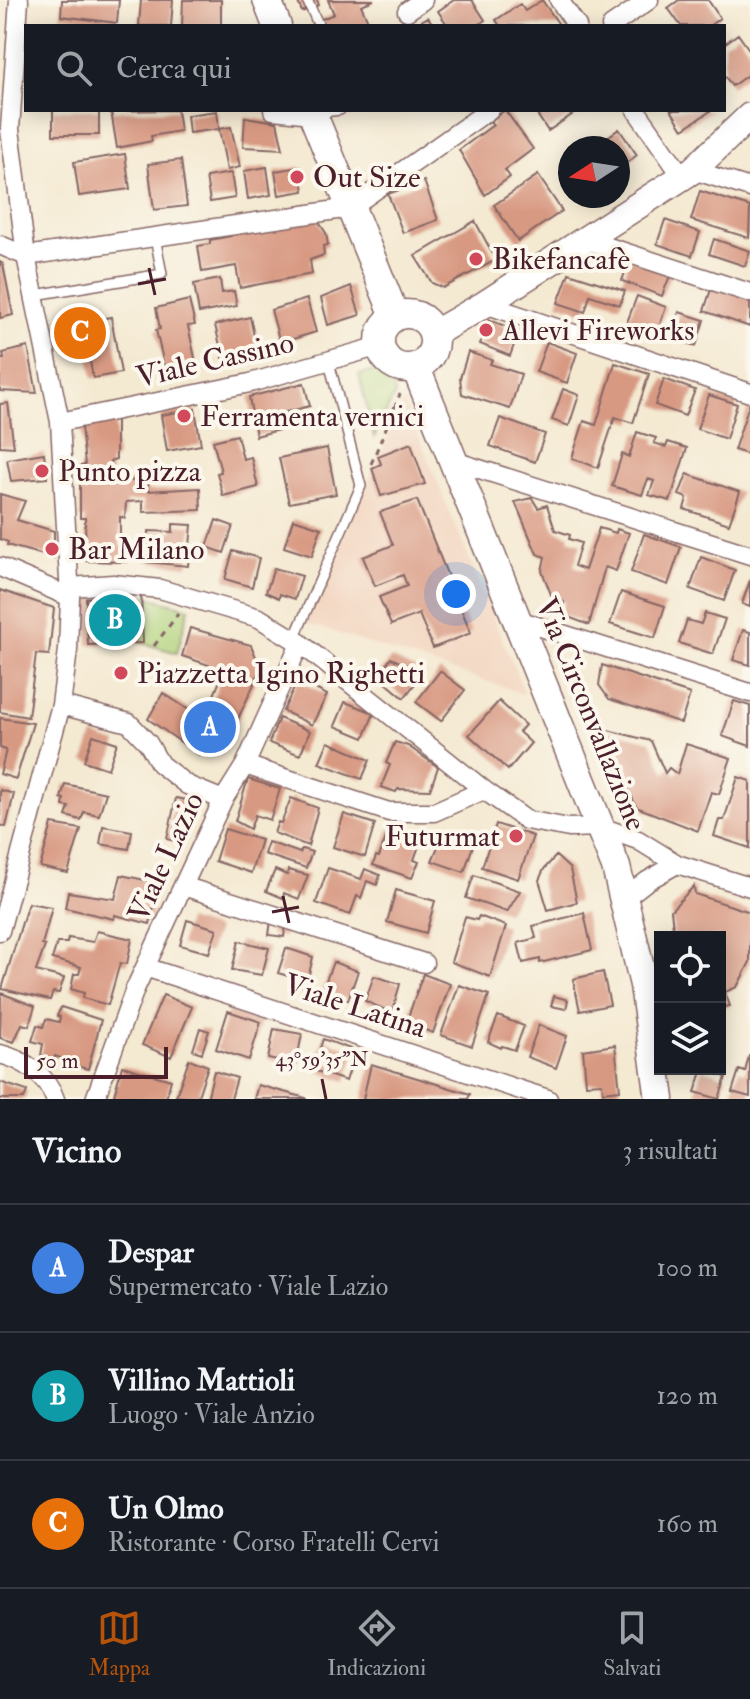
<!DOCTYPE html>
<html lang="it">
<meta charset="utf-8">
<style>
:root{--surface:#171b24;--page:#242831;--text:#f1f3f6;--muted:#9ea1a6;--line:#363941;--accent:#b45309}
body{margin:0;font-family:"IM FELL Double Pica",serif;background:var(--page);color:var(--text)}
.controls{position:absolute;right:24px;bottom:24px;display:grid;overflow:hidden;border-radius:0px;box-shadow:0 4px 20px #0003}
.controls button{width:72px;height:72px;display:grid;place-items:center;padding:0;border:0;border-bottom:2px solid var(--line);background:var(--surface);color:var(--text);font:40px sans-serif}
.compass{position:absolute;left:558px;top:136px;width:72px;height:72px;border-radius:50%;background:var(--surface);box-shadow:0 4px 20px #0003;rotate:258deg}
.scale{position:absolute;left:24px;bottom:20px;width:144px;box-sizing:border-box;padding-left:8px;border:4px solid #4a1f2b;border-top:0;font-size:22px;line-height:28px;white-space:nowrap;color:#4a1f2b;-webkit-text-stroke:6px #fbf7ec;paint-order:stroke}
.you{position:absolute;left:456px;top:594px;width:28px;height:28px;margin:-20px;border:6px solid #fff;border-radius:50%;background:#1a73e8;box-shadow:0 0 0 12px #1a73e833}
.badge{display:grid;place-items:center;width:52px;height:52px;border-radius:50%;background:var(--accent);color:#fff;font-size:26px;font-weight:700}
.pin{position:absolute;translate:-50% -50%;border:4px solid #fff;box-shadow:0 2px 8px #0006}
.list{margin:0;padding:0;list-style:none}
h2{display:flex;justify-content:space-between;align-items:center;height:104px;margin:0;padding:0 32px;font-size:34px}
h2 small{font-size:26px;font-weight:400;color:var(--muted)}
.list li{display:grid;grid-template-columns:52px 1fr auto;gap:24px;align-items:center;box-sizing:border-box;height:128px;padding:0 32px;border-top:2px solid var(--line)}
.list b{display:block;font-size:30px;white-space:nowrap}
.list p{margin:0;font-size:26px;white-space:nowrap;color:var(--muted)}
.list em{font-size:26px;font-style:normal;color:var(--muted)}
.icon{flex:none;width:44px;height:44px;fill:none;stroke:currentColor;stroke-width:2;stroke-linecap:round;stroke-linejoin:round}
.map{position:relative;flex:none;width:750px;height:1099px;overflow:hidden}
.search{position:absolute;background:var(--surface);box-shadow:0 4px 20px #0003;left:24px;right:24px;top:24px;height:88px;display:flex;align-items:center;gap:20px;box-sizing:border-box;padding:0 28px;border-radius:0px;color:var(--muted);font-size:30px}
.sheet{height:488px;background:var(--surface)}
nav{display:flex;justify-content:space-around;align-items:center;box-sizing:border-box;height:112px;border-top:2px solid var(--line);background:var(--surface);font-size:22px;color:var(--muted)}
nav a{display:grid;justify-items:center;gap:4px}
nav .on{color:var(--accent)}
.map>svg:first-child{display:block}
.built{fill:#f2d4be}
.green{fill:#b0d27a;stroke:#7d7852;stroke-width:2}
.building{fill:#d89982}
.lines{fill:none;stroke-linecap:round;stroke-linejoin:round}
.lane-casing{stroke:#866665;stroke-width:12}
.street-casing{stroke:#866665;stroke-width:21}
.secondary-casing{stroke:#866665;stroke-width:29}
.primary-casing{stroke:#866665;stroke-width:31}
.path{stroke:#866665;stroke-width:3;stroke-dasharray:6 6;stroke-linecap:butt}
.lane{stroke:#fff;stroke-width:9}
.street{stroke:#fff;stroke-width:18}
.secondary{stroke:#fff;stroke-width:26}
.primary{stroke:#fff;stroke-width:28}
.ticks{fill:none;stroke:#4a1f2b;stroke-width:3}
.poi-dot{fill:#d1495b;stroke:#fbf7ec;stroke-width:3}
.labels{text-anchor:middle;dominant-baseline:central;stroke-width:8;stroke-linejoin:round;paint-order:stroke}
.poi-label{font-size:30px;fill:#4a1f2b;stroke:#fbf7ec;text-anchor:start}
.street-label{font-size:30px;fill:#4a1f2b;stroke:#fbf7ec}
.ticks-label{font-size:20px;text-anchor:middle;fill:#4a1f2b;stroke:#fbf7ec;stroke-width:8;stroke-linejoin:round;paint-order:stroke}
</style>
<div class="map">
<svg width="750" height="1099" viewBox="0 0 750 1099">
<rect width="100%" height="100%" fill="#fbf7ec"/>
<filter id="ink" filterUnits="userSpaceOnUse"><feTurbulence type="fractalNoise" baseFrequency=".0125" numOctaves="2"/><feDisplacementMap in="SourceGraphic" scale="16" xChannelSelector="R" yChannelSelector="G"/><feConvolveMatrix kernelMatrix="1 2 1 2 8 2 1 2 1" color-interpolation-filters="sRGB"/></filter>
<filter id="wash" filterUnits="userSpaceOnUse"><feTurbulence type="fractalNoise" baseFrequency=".006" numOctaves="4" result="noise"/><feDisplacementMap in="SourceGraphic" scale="32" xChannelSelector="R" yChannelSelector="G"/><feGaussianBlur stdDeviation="1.8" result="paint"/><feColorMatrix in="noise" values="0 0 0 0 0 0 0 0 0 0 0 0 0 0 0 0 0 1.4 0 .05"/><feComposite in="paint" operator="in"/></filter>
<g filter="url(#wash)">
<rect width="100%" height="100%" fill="#f4e9d1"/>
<path class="built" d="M404 401 525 694 305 623Z"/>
<path class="green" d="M387 368 395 394 374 437 359 375Z
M141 595 189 608 177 653 143 643Z"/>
<g id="blocks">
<path class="building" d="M62 0H119L117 23 61 16Z
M141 0H173L171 26H139Z
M183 0H221V26H182Z
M297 0H317L319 5 302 12Z
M328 0H374L361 5 370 26H313L312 23 334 14Z
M454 0H472L485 20 477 26H448L438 11Z
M542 0 560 26H500L496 20 520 4 525 11Z
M679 0H708L720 18 709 26H681L668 8Z
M428 17 434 26H413Z
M738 34 750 51V73L732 86 724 75V44Z
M53 110H99V135H53Z
M177 110 180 131 151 136 152 141 117 148 111 111Z
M505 110 533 149 505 170 510 177 485 195 459 150 493 125 490 121Z
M534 110H579L548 131Z
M671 110H712L683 129Z
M217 111 219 129 189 133 187 115Z
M245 117 277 122 283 149 243 147Z
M231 127 240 167 227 170 219 129Z
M619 129 637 155 618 169V148H592Z
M125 154 130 189 79 196 74 162Z
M181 160 187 206 154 210 148 164Z
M267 167 271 195 248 199 244 171Z
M300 167 304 191 279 195 275 171Z
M231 173 235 198 210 202 206 177Z
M538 175 562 211 518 241 494 205Z
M424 181 438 220 403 233 388 194Z
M700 191 750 207 749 238 691 220Z
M315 216 326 233 328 245 323 246 324 255 310 260 312 274 240 288 236 266 202 272 198 246 210 244V240L231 236 230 232Z
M665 220 700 232 692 256 657 244Z
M475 221 496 260 443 288 432 283 415 256Z
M714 239 750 251 745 266 709 254Z
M630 258 671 273 662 296 622 281Z
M0 262 3 264 13 315 0 318Z
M569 273 625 291 620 305 590 295 585 312 558 303Z
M220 279 222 293 234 291 237 306 199 313 194 284Z
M351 286 360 315 328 325 321 298Z
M712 286 750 299V327L704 311Z
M637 296 666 307 656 336 626 325Z
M307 299 316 332 280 343 271 310Z
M189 300 195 325 188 326 197 367 166 374 156 330 160 329 156 308Z
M679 312 704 320 696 346 671 338Z
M111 317 121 373 93 378 83 322Z
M250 317 257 350 223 358 215 325Z
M489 320 519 331 510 356 480 344Z
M547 342 577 353 567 383 536 372Z
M28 347 37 393 0 391V359H4L3 353Z
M468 352 492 360 490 364 521 374 510 409 462 394 460 378Z
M615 363 649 374 633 423 615 417 598 468 572 458 584 421 596 425Z
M664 379 695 390 685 416 655 405Z
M304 383 310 406 282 413 286 428 256 436 249 397Z
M563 389 579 395 569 426 552 420Z
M709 395 737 404 726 439 697 429Z
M750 402V455L734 450Z
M8 403 14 447 0 446V404Z
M195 409 201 445 167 451 161 415Z
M500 418 545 434 535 462 490 446Z
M116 419V459L110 461 111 484 148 478V491L200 488 201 510 143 512V501L126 502 125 518 120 517V546L127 548 126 562 86 561 85 518H80V466L85 465 81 426Z
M637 432 656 438 654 443 666 447 668 442 687 448 670 501 649 495 654 481 648 479 642 495 612 486 622 454 629 457Z
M237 435 243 459 251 457 258 487 223 496 217 473 221 472 213 441Z
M411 443 425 484 381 496 372 468 381 464 378 456Z
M327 448 336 494 289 503 279 458Z
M44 453 47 478 11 481 7 459Z
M687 474 740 492 729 524 684 509 687 498 679 495Z
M0 494 25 501 17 520 54 531V558L7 545 8 542 0 539Z
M532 498 538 508 547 505 555 530 570 535 569 539 581 543 574 566 585 570 599 528 616 533 617 529 629 533 616 571 605 567 589 625 560 614 564 602 552 597 542 571 545 557 537 554 515 502Z
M417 500 471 633 433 648 419 614 391 625 379 597 407 586 403 575 375 586 363 557 393 545 380 512Z
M293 519 321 528 312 556 284 547Z
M216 520 233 526 224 553 207 547Z
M173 524 192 525 188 566 147 562 149 531 173 532Z
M644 534 681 547 668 585 631 572Z
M233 551 259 558 252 587 225 579Z
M701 557 735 570 724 601 690 589Z
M274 568 302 576 295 599 280 594 279 598 266 592Z
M750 580V607L742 604Z
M0 590 54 608 49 655 36 654 28 717 0 712Z
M621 592 665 606 655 638 610 624Z
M141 595 143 643 88 645 86 598Z
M705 613 725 619 713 654 679 643 687 620 701 624Z
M190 628 251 645 261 669 225 747 199 755 148 719 163 693 189 710 210 705 219 683 209 665 182 656Z
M743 630 750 632V665L733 660Z
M391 658 423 673 404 698 378 676Z
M602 665 690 694 681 723 609 699 599 685Z
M440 671 465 690 441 721 416 702Z
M298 680 327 695 312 725 283 711Z
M499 701 525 725 519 732 531 743 508 770 469 735Z
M734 701 750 706V746L722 736Z
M345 702 374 713 364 738 335 726Z
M0 718 33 723 16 779 0 774 6 750 0 748Z
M279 718 310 731 300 755 269 743Z
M604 729 651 741 665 773 669 768 677 774 686 744 731 758 719 794 711 792 698 831 636 807Z
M93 735 117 743 108 769 84 761Z
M328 742 370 760 362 779 319 763Z
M395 742 408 746 438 767 430 790 398 789 396 792 381 787 390 765 386 763Z
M738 777 750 781V848L714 836 719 820H724Z
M248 779 280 789 270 820 255 815 250 829 235 821Z
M65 784 106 793 99 815 84 812 81 820 66 816 69 807 63 806 64 799 61 798Z
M0 790 14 794 6 827 0 825Z
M176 798 192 801 183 843 167 839Z
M291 798 318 808 308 846 274 833 278 822 281 823Z
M344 814 375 824 365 857 333 847Z
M52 824 81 829 68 873 40 867Z
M496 824 533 836 518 879 482 867Z
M103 826 132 831 129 849 100 844Z
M225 829 261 840 251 873 215 861Z
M389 829 421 840 414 860 419 862 412 878 373 865 376 856 379 857Z
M444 832 460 838 462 832 476 837 464 872 432 861Z
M268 842 300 853 302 849 312 852 306 868 264 854Z
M556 856 570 869 577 902 548 910 539 880 544 869Z
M328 868 361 879 365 869 380 875 377 885 367 881 361 898 357 896 350 915 316 903Z
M275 870 287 875 288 870 308 875 299 899 284 893 283 898 266 891Z
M121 875 159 883 150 924 115 915 114 919 65 908 68 892 115 899Z
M474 875 520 891 507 912 466 898Z
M694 886 695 894 750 912V962L737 987 725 992 730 1006 720 1008V937H674L671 910Z
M396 890 435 901 426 933 387 922Z
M28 903 52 907 42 945 45 946 36 971 64 978 59 993 53 992 50 1000 2 989Z
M584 913 592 950 540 963V959L523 963 518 943 536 938 533 926Z
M479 916 506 926 490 977 451 962 465 917 477 920Z
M187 920 217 929 209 953 180 945Z
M271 920 286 922 284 937 269 935Z
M97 931 132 939 127 964 120 963 108 1005 83 998 84 993 71 989 74 974H79L81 967 52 959 57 943H67L68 938 93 942Z
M239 941 269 948 262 975 232 970Z
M286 948 313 957 306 987 293 983 295 978 278 973Z
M333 962 358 971 348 1000 322 991Z
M603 972 610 1005 580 1011 573 979Z
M423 974 450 984 433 1033 406 1023Z
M374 976 400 984 392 1013 365 1001Z
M459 985 489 995 472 1046 441 1035Z
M1 993 35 1006 29 1026 22 1024 14 1042 0 1038Z
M163 995 192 1007 171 1057 142 1045Z
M554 996 568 1000 566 1009 551 1006Z
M61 1007 101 1020 88 1069 68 1064 69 1061 55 1056 52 1062 41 1055 43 1044 32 1041 37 1025 43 1027 46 1019 59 1022 60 1017 57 1016Z
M228 1011 261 1022 249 1060 216 1049Z
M498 1016 524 1026 515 1050 502 1046 501 1048 488 1042Z
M539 1025 567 1036 556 1068 527 1057Z
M200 1028 209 1031 202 1053 193 1050Z
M274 1029 302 1034 296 1065 268 1059Z
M323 1039 356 1051 346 1081 313 1070Z
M615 1045 620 1090 603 1092 602 1083 586 1084 583 1050Z
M749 1056H750V1097L732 1092 739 1070 745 1072Z
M189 1059 208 1066 197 1099 176 1096Z
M371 1064 470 1094 468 1099H363Z
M122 1066 171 1080 166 1099H113Z
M703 1069 726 1077 719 1099 695 1092Z
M214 1071 237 1078 231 1099H207Z
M0 1082 27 1091 24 1099H0Z
M258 1085 306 1098V1099H254Z"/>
</g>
</g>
<g filter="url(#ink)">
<use href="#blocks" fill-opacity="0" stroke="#866665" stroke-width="2"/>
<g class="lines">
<g class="lane-casing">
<path id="lane" d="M307 0 319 26
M316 113 340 110
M35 295 162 274 155 237
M294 639 361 486 329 362"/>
</g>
<g class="street-casing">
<path id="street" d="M559 0 577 26
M407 11 423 0
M611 26 649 0
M273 110 312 114
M636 110 682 176
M693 170 750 188
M587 240 750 293
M0 245 26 256 350 208 489 110
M485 304 750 393
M60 422 250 383 380 346
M451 460 750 555
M0 567 70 597
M70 587 113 584 160 589 259 618 300 643 484 790 526 820 569 828 601 827 638 840 677 864 750 887
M515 619 750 693
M61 705 129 723 148 743 160 764 187 785 223 800
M245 765 389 812H434L484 790
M183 886 424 963
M625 898 647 881 677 864
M0 931 61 705 68 650 70 597 60 422 26 256 10 129 19 0
M145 967 548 1099
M0 1054C24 1060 47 1075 55 1099
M95 1099 135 989 223 800 245 765 300 643"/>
</g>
<g class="secondary-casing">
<path id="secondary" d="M432 330 442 329 485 304 693 170 750 116"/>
</g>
<g class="primary-casing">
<path id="primary" d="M267 0 277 26
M311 110 395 316
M380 341a27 27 0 1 1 54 0a27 27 0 1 1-54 0Z
M416 368 616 867 644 985 660 1099"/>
</g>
<path class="path" d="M371 464 400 394
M154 646 178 614"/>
<use href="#lane" class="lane"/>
<use href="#street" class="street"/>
<use href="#secondary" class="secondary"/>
<use href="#primary" class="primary"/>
</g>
</g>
<path class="ticks" d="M149 268 155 295M138 284 166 279M283 896 289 923M272 912 299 907M322 1079 326 1099"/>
<g class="poi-dot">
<circle cx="297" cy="177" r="8"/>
<circle cx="476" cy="259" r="8"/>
<circle cx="486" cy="330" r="8"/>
<circle cx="184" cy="416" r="8"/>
<circle cx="42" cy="471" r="8"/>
<circle cx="52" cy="549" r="8"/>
<circle cx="121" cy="673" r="8"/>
<circle cx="516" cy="836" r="8"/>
</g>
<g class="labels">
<g class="poi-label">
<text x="313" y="177">Out Size</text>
<text x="492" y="259">Bikefancafè</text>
<text x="502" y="330">Allevi Fireworks</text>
<text x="200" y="416">Ferramenta vernici</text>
<text x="58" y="471">Punto pizza</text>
<text x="68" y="549">Bar Milano</text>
<text x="137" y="673">Piazzetta Igino Righetti</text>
<text x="500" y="836" text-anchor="end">Futurmat</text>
</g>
<g class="street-label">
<text transform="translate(215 360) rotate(-13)">Viale Cassino</text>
<text transform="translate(591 714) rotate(68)">Via Circonvallazione</text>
<text transform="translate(166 857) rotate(-65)">Viale Lazio</text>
<text transform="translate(355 1006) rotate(18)">Viale Latina</text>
</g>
</g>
<g class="ticks-label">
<text x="322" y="1066">43°59'35"N</text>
</g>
</svg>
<div class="controls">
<button><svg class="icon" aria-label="locate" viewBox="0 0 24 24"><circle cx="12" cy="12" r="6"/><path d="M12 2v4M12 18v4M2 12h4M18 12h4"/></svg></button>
<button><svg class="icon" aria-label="layers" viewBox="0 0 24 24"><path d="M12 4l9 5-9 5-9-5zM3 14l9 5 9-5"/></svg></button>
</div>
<svg class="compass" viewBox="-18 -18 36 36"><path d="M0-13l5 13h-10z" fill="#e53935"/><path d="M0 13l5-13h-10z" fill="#9ea1a6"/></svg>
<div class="scale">50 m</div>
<div class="you"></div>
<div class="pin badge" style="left:210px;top:727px;background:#3f7fe0">A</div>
<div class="pin badge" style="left:115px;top:620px;background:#0f9aa8">B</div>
<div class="pin badge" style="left:80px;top:333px;background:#e8710a">C</div>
<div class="search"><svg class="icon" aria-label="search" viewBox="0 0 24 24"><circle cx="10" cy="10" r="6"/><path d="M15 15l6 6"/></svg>Cerca qui</div>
</div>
<section class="sheet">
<h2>Vicino<small>3 risultati</small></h2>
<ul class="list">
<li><span class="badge" style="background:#3f7fe0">A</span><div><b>Despar</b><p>Supermercato · Viale Lazio</p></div><em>100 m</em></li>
<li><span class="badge" style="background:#0f9aa8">B</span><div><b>Villino Mattioli</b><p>Luogo · Viale Anzio</p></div><em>120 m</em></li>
<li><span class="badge" style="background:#e8710a">C</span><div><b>Un Olmo</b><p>Ristorante · Corso Fratelli Cervi</p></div><em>160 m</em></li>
</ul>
</section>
<nav>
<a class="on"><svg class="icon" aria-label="map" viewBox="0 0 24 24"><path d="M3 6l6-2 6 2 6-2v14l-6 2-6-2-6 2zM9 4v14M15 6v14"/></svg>Mappa</a>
<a><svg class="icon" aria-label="directions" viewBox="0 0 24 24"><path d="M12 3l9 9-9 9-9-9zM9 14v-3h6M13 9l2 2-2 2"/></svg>Indicazioni</a>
<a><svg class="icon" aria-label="saved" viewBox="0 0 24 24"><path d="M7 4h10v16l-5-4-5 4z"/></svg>Salvati</a>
</nav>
